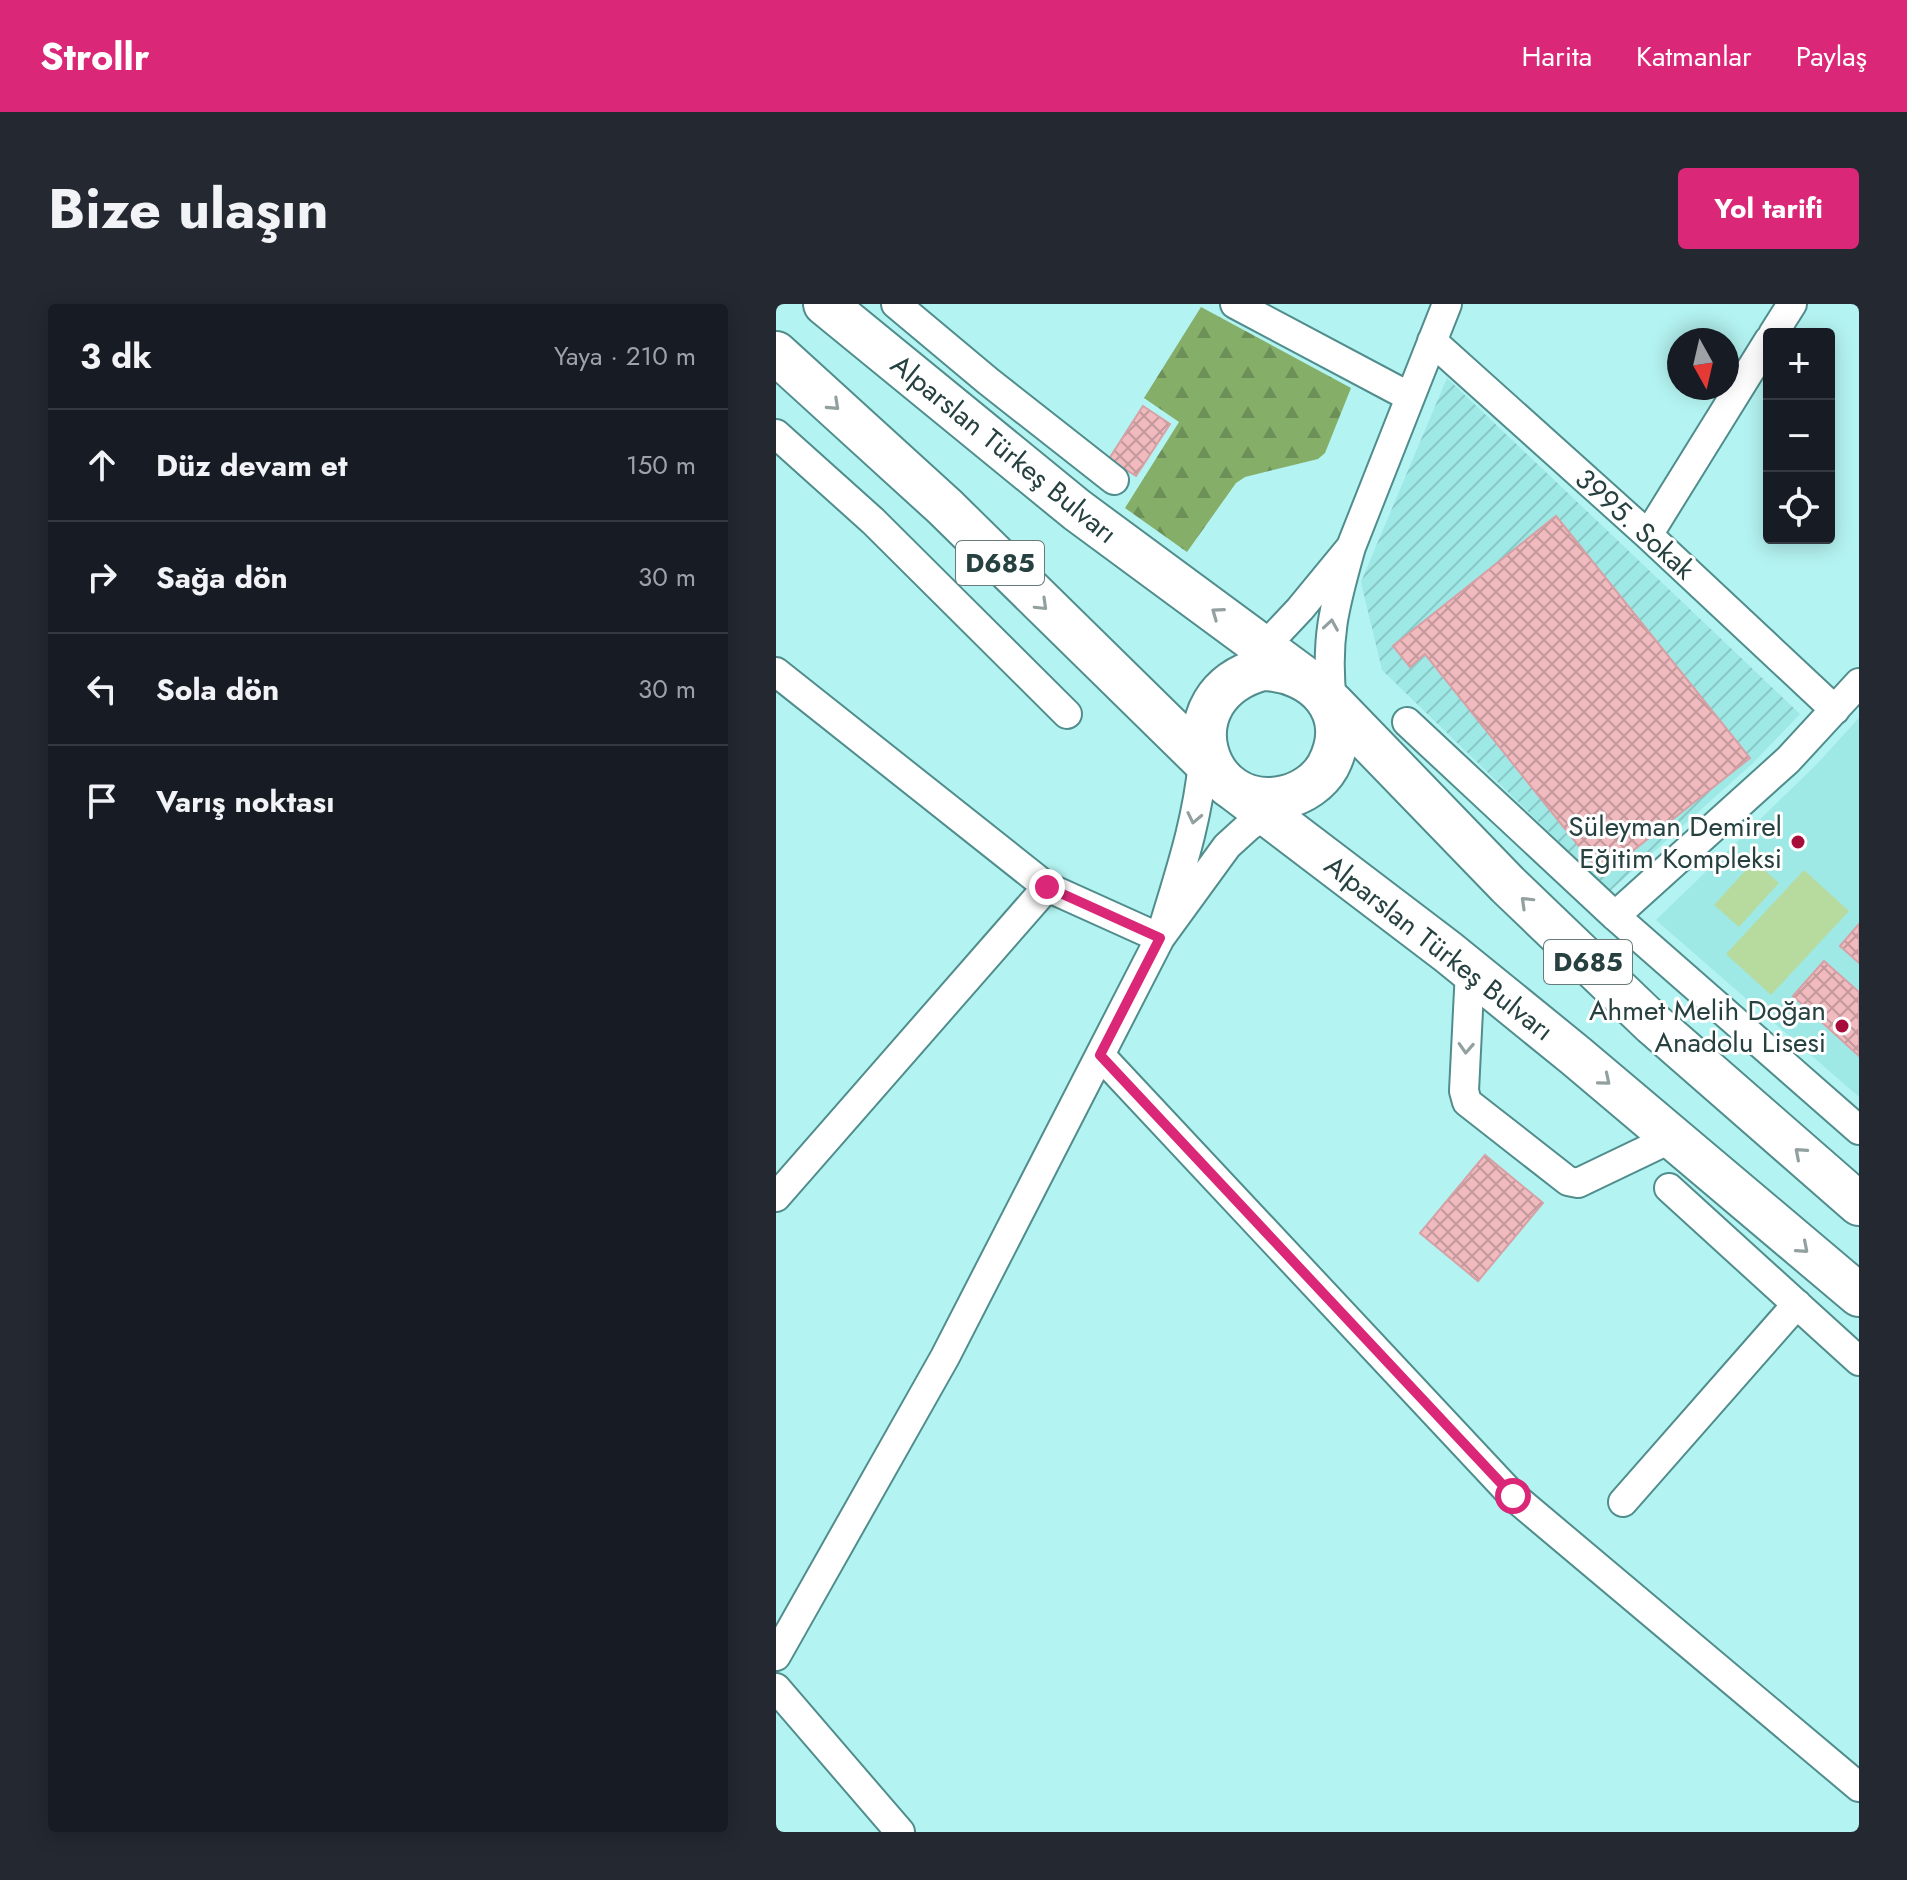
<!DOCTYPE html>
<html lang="tr">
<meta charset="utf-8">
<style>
:root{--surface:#171b24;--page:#242831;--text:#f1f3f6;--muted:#9ea1a6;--line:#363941;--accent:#db2777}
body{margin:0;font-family:Jost,sans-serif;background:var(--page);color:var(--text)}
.controls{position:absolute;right:24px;top:24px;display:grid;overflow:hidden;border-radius:8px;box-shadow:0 4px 20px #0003}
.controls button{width:72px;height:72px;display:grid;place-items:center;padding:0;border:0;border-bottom:2px solid var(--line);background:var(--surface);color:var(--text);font:40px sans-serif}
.compass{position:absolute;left:891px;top:24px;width:72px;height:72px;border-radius:50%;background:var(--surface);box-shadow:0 4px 20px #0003;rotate:172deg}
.stop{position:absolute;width:24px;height:24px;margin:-18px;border:6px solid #db2777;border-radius:50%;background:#fff}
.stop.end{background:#db2777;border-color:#fff;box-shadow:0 2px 8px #0008}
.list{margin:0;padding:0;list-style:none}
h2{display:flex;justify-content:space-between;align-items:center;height:104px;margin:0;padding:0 32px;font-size:34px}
h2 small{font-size:26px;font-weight:400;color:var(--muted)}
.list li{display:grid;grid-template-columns:52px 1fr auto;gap:24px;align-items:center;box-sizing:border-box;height:112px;padding:0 32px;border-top:2px solid var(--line)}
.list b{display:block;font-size:30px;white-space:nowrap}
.list em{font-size:26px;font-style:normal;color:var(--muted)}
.icon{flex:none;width:44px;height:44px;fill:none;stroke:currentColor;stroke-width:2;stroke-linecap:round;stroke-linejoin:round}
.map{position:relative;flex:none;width:1083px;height:1528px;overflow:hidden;border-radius:8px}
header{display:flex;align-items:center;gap:48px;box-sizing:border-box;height:112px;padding:0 40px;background:var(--accent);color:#fff}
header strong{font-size:38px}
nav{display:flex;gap:44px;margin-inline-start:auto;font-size:28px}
.intro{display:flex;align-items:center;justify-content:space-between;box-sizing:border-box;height:192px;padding:0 48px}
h1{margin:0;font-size:56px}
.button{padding:20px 36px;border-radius:8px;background:var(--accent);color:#fff;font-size:28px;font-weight:700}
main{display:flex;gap:48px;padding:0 48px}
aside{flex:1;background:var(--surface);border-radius:8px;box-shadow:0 4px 20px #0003}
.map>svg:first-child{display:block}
.built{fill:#9ee8e6}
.industrial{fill:url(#industrial-furrows)}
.green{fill:#b7db9f}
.forest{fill:url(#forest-firs)}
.building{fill:url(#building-cross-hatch);stroke:#d6a0a5;stroke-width:2}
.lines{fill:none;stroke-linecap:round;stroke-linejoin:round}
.minor-casing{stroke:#508d8c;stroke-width:32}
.highway-casing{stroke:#508d8c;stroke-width:46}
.minor{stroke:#fff;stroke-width:28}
.highway{stroke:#fff;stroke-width:42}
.oneway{stroke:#93a0a0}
.route{stroke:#db2777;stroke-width:10}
.poi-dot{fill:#a60d3b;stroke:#fff;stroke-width:3}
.labels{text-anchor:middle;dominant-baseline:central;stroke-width:6;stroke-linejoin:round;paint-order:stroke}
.shield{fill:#fff;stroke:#687a7a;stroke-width:2}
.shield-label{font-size:26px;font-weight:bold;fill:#274141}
.street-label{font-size:28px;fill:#274141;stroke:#fff}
.poi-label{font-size:28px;fill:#274141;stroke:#fff;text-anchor:end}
</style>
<header>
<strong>Strollr</strong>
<nav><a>Harita</a><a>Katmanlar</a><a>Paylaş</a></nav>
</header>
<div class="intro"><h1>Bize ulaşın</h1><a class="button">Yol tarifi</a></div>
<main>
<aside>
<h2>3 dk<small>Yaya · 210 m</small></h2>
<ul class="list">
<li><svg class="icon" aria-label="ahead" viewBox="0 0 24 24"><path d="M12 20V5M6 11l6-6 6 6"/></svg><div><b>Düz devam et</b></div><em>150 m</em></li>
<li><svg class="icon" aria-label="right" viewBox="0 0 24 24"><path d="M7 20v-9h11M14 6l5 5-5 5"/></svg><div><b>Sağa dön</b></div><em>30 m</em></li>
<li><svg class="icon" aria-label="left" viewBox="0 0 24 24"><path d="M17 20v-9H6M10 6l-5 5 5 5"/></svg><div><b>Sola dön</b></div><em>30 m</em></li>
<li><svg class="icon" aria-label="arrive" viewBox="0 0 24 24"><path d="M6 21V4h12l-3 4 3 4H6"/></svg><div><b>Varış noktası</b></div></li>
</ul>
</aside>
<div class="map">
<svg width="1083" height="1528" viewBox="0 0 1083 1528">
<defs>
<pattern id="industrial-furrows" width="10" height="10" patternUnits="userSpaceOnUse" patternTransform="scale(2)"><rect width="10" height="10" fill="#9ee8e6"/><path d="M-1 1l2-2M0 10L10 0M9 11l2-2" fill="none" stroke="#88c8c6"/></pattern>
<pattern id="forest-firs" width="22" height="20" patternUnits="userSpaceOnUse" patternTransform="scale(2)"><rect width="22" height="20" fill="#85ae69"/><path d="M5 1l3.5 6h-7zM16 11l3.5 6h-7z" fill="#6d8f58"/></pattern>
<pattern id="building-cross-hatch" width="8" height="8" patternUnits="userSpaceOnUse" patternTransform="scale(2)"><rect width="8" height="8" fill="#f1babe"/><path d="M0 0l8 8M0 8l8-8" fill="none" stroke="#c3999c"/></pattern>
</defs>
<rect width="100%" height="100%" fill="#b3f3f1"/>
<path class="built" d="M1083 414V793L880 616 1040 461Z"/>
<path class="industrial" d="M671 74 1024 410 977 459 834 587 606 366 585 278Z"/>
<path class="green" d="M978 557 1003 579 963 623 938 601Z
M1028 566 1073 607 995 691 950 650Z"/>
<path class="forest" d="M425 3 575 84 549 149 542 155 469 173 460 179 411 248 349 204 403 118 368 94Z"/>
<path class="building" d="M367 102 394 120 360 172 333 155Z
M780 212 974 454 826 571 649 350 634 363 617 342Z
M1083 620V659L1064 642Z
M1048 657 1083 688V752L1017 692Z
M709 851 767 899 702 977 644 929Z"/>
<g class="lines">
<g class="minor-casing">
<path id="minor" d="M120 0 212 77 338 176
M459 0 634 93
M997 30 1016 0
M656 37 872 231 1059 406
M0 130 97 217 291 410
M872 231 993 36
M575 243 671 0
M477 355 524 305 575 243C558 303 549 336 556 399
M0 368 271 583 384 634 169 1053 0 1352
M631 418 839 612 1083 826
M428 445C424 511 403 572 384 634L451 542 473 522 503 501
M839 612 1012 456 1083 379
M694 666 688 787 691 798 792 877 802 879 898 833
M324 751 737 1192 1083 1483
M893 884 1083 1057
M0 893 271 583
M847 1198 1021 1000
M0 1384 124 1528"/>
</g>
<g class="highway-casing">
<path id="highway" d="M49 0 301 206 526 372
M0 49 169 203 444 473
M486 365C539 366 580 408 552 462 543 478 526 489 509 493 427 512 390 392 486 365Z
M556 399 732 581 877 720 1083 900
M459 486 672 648 800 752 1083 991"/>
</g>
<use href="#minor" class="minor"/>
<use href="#highway" class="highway"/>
</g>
<defs><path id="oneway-chevron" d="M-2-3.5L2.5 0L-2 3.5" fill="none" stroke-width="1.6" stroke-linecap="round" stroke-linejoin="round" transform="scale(2)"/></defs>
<g class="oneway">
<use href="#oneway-chevron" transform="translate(58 101) rotate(43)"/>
<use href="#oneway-chevron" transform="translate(266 301) rotate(44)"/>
<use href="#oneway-chevron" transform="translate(441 309) rotate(-144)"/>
<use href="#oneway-chevron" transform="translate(555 321) rotate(-81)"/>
<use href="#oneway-chevron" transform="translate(418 514) rotate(102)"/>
<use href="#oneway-chevron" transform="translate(750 598) rotate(-136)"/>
<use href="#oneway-chevron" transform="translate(690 744) rotate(93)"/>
<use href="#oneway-chevron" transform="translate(829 776) rotate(40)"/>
<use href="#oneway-chevron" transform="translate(1024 849) rotate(-139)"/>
<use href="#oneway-chevron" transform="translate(1027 944) rotate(41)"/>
</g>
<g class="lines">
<path class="route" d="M271 583 384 634 324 751 737 1192"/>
</g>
<g class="poi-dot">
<circle cx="1022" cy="538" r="8"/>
<circle cx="1066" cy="722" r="8"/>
</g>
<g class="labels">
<g class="shield">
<rect x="180" y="237" width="88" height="44" rx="6"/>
<rect x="768" y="636" width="88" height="44" rx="6"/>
</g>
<g class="shield-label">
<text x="224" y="259">D685</text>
<text x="812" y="658">D685</text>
</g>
<g class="street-label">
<text transform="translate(228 145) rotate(39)">Alparslan Türkeş Bulvarı</text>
<text transform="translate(859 220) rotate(42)">3995. Sokak</text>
<text transform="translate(663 644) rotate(38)">Alparslan Türkeş Bulvarı</text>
</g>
<g class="poi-label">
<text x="1006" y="522">Süleyman Demirel<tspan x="1006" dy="32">Eğitim Kompleksi</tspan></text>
<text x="1050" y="706">Ahmet Melih Doğan<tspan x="1050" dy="32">Anadolu Lisesi</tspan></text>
</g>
</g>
</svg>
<div class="controls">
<button>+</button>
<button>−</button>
<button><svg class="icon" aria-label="locate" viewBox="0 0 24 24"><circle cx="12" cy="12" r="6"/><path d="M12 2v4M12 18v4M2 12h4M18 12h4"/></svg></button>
</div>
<svg class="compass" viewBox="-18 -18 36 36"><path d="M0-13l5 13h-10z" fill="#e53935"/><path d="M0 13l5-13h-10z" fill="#9ea1a6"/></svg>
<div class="stop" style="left:737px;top:1192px"></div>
<div class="stop end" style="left:271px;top:583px"></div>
</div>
</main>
